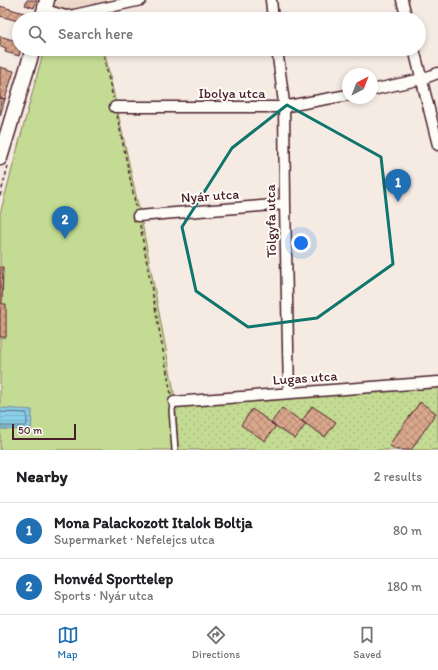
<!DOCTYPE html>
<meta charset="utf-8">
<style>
:root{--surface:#fff;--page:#f2f2f2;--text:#202124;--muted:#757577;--line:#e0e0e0;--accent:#1f6fb2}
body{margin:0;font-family:Itim,sans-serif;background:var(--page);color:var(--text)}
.compass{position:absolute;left:342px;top:68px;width:36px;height:36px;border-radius:50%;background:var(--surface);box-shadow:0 2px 6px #0003;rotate:42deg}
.scale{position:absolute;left:12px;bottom:10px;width:64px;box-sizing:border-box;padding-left:4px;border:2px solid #4a1f2b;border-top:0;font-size:11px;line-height:14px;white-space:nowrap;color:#4a1f2b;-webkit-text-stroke:3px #fdfcf7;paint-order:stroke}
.you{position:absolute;left:301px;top:243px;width:14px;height:14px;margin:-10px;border:3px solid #fff;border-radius:50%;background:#1a73e8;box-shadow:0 0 0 6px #1a73e833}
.badge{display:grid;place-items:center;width:26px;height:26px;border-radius:50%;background:var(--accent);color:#fff;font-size:13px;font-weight:700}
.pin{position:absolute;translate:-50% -33px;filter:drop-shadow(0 1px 2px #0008)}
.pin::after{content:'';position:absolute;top:21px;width:14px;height:12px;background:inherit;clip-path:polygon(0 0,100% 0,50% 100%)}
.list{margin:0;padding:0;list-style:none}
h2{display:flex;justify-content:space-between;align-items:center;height:52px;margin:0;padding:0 16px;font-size:17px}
h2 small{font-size:13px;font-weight:400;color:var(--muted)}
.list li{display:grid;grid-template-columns:26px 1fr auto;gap:12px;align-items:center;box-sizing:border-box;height:56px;padding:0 16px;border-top:1px solid var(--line)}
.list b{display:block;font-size:15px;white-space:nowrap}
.list p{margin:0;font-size:13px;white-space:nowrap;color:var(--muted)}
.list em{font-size:13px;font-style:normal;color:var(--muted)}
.icon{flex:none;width:22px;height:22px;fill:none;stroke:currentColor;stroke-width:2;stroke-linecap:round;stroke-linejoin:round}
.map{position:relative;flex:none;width:438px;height:450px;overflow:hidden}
.search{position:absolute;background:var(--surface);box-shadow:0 2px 6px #0003;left:12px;right:12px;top:12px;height:44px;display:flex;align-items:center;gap:10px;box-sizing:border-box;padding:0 14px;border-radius:22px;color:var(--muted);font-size:15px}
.sheet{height:164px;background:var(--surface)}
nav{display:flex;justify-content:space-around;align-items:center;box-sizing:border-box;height:56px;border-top:1px solid var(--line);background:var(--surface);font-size:11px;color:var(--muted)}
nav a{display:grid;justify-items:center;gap:2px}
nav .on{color:var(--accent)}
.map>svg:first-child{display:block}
.built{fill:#edd7c8}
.grass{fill:#c3db92;stroke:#867d5e}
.park{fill:url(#park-dots);stroke:#867d5e}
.water{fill:url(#water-rules);stroke:#70899e}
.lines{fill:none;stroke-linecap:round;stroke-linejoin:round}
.shore{stroke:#636677;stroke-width:1}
.building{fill:url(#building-cross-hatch);stroke:#4a1f2b}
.lane-casing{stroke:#4a1f2b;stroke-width:8}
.street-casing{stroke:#4a1f2b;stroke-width:13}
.secondary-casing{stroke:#4a1f2b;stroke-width:17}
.path{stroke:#4a1f2b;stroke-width:1.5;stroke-dasharray:4 3;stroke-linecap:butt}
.lane{stroke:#fdfcf7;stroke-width:5}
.street{stroke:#fdfcf7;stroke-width:10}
.secondary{stroke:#fdfcf7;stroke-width:14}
.marked{fill:none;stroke:#0f766e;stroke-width:3;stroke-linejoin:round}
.labels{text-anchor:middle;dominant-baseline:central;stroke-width:4;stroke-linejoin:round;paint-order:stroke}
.street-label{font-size:14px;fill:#4a1f2b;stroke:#fdfcf7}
</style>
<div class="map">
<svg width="438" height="450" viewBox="0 0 438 450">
<defs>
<pattern id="park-dots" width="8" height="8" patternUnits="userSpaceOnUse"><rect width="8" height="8" fill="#c3db92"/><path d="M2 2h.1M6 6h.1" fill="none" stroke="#a9bc7e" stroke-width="1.8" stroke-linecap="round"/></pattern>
<pattern id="water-rules" width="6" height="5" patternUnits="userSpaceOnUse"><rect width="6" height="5" fill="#89d0ea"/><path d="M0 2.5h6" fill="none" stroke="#78b2c9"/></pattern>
<pattern id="building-cross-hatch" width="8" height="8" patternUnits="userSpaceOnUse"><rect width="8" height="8" fill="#d9a78c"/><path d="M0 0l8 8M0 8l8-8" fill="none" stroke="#b28773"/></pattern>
</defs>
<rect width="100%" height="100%" fill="#f6ebe2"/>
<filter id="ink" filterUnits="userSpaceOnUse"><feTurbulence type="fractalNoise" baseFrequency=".025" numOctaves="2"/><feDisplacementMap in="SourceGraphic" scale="8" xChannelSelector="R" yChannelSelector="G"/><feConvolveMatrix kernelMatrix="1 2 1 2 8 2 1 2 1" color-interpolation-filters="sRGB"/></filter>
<g filter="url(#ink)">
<path class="built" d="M57 0H132L76 13 54 10Z"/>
<path class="grass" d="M44 49H104L142 223 174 392 178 450H0V214Z"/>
<path class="park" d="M438 382V450H178L175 402Z"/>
<path class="water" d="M0 408 32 410 31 430 0 429Z"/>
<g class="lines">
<path class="shore" d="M0 412 26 413 27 415V424L26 426H0"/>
</g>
<path class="building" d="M27 0H37L34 8 25 5Z
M0 6 31 15 30 19H19V32L15 30 18 21 0 16Z
M0 36 19 42V49H21L19 56 5 52 6 48 0 46Z
M0 67 14 71 5 99 0 98Z
M0 98 5 99 0 116Z
M0 267H3L2 304H6V337H0Z
M420 402 436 413 411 450H397L389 445Z
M312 406 336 422 325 437 302 421Z
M282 408 306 424 295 439 271 423Z
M252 409 276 426 265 441 241 425Z"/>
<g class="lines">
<g class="lane-casing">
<path id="lane" d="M174 402 172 410 175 450"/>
</g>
<g class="street-casing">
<path id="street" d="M271 0 273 19
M402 0 407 19
M45 10 66 16 74 15 141 0
M277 49 284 103 285 204 289 393
M414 49 438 145
M372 90 422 79 438 73
M115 107H282L348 95
M138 216 285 204
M174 402 438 382"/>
</g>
<g class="secondary-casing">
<path id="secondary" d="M42 19 47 0
M0 158 33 49"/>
</g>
<path class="path" d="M102 49 113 98
M117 115 136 207
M0 196 8 166
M140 225 171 394"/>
<use href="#lane" class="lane"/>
<use href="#street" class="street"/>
<use href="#secondary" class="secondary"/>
</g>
</g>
<path class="marked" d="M287 105 381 157 393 264 317 318 248 327 196 291 182 227 232 148Z"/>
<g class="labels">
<g class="street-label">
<text x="232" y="93">Ibolya utca</text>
<text transform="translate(210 196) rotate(-4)">Nyár utca</text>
<text transform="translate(271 221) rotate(-91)">Tölgyfa utca</text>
<text transform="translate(305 378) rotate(-4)">Lugas utca</text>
</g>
</g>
</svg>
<svg class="compass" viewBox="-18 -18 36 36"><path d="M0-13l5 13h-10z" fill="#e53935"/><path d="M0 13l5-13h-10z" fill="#757577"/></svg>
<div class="scale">50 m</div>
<div class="you"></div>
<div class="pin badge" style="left:398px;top:202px">1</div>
<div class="pin badge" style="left:65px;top:239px">2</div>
<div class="search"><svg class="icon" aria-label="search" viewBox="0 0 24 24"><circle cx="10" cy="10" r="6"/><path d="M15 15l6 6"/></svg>Search here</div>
</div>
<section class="sheet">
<h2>Nearby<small>2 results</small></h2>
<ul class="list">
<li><span class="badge">1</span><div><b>Mona Palackozott Italok Boltja</b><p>Supermarket · Nefelejcs utca</p></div><em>80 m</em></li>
<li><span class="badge">2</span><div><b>Honvéd Sporttelep</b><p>Sports · Nyár utca</p></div><em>180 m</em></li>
</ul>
</section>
<nav>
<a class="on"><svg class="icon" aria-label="map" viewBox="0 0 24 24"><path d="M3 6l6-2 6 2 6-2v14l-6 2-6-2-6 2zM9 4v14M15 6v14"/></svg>Map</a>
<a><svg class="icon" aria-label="directions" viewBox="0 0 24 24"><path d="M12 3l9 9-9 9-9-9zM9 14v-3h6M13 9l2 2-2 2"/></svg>Directions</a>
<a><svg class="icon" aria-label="saved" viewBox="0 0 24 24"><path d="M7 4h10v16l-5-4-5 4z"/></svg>Saved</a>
</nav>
